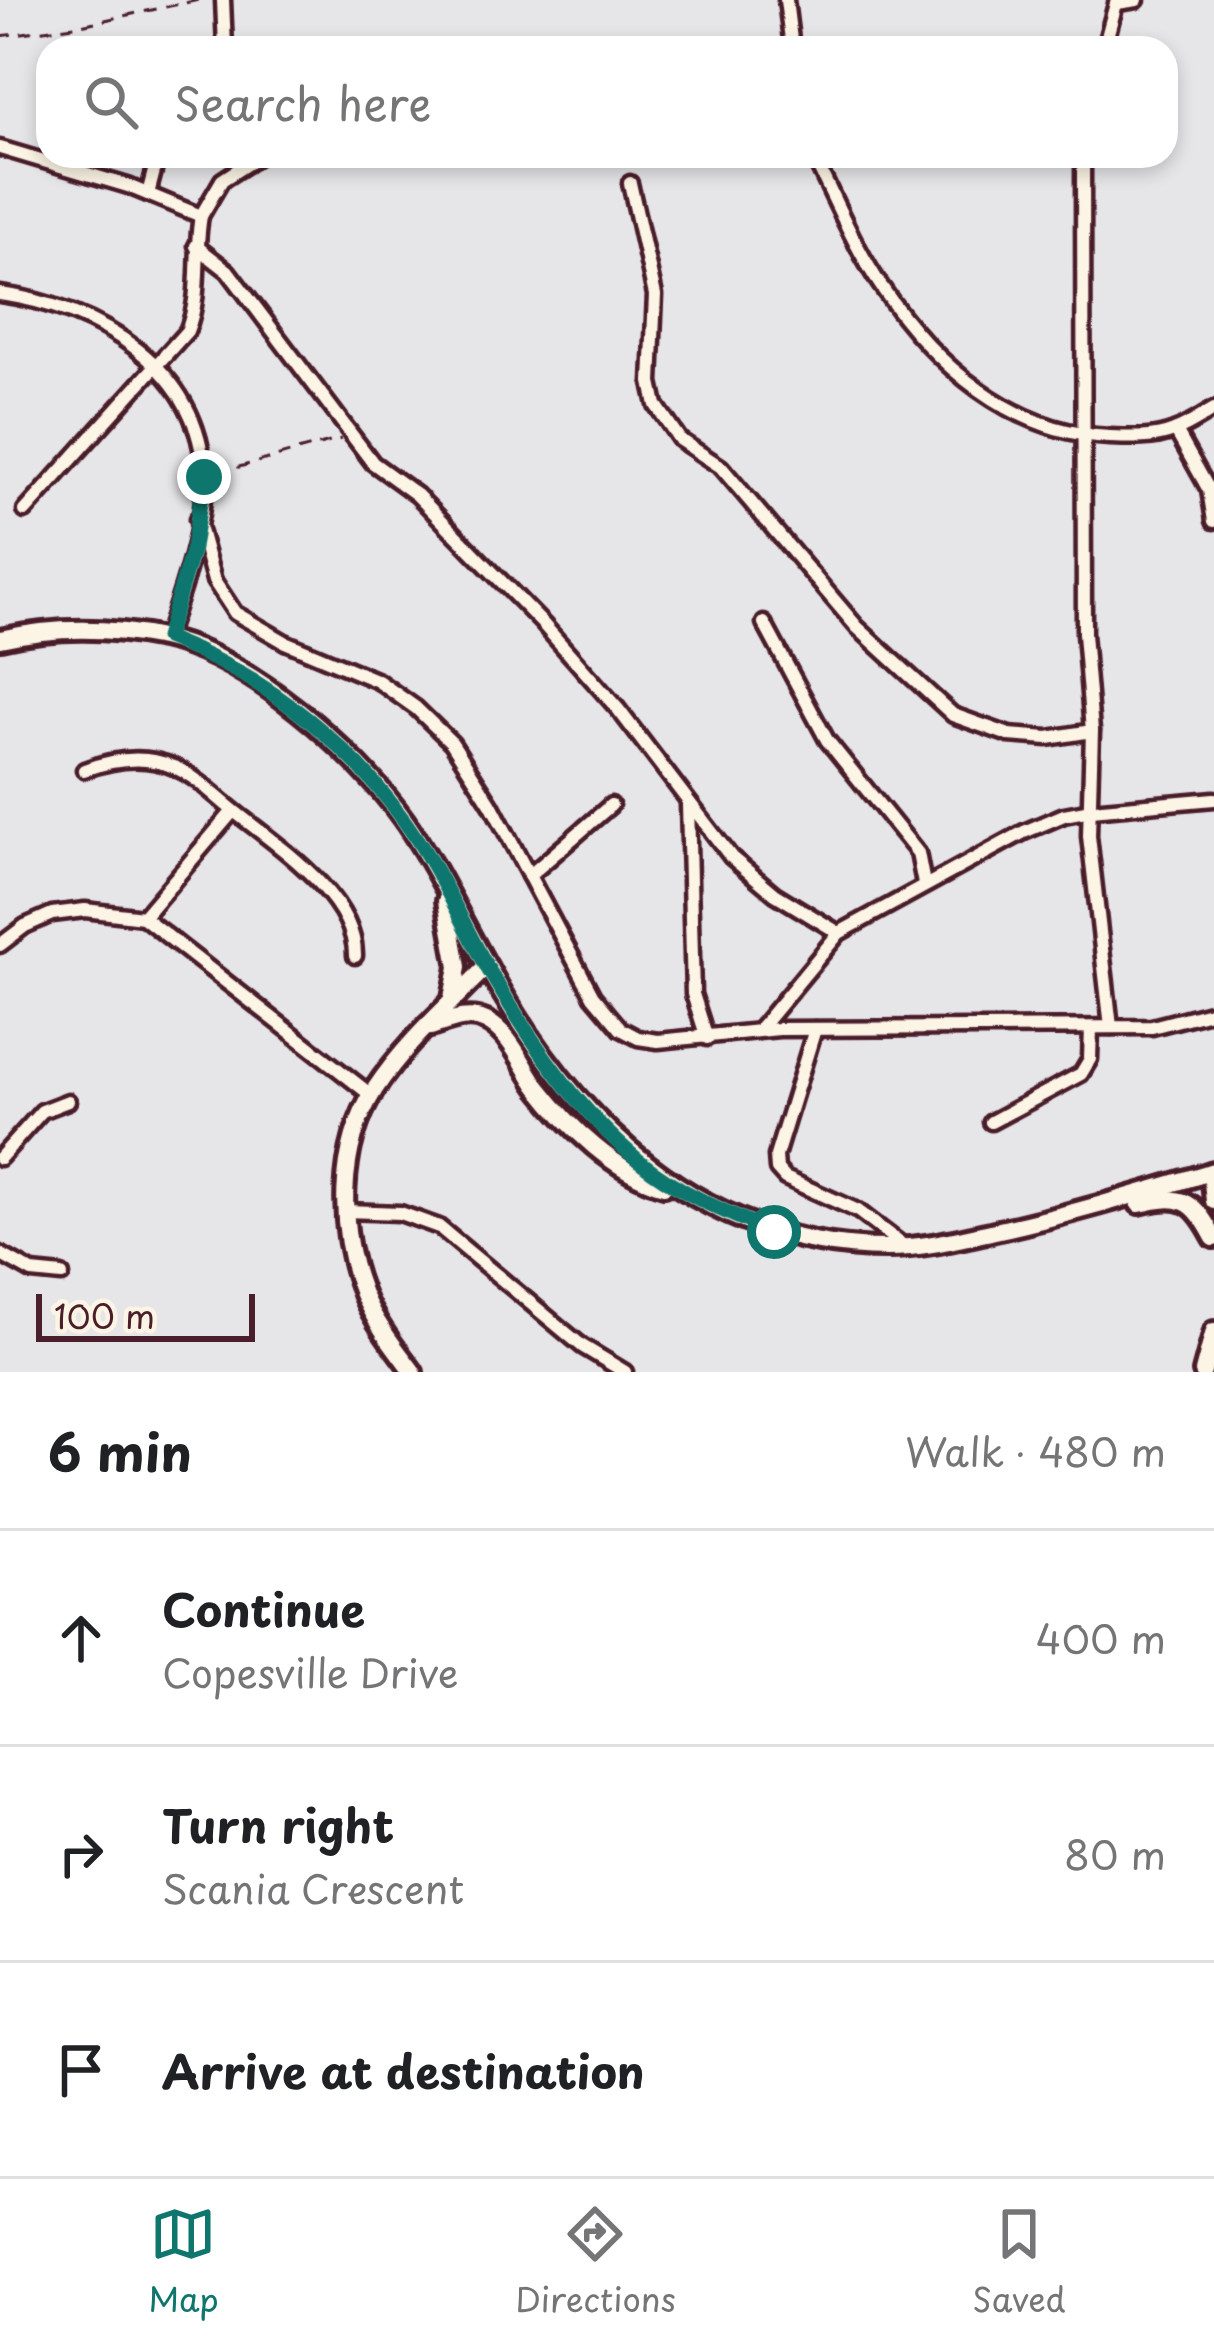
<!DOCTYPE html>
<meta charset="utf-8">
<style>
:root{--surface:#fff;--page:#f6f6f6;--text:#202124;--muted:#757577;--line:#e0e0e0;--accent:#0f766e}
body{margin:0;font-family:"Playpen Sans",sans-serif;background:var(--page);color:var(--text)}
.scale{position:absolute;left:36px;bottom:30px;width:219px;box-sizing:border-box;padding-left:12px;border:6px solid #4a1f2b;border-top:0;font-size:33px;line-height:42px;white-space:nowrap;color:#4a1f2b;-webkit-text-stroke:9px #fcf5e5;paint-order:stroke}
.stop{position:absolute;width:36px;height:36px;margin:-27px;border:9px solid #0f766e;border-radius:50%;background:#fff}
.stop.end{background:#0f766e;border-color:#fff;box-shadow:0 3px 12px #0008}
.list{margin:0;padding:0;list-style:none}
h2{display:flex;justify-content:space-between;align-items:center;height:156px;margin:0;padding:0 48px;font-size:51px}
h2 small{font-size:39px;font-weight:400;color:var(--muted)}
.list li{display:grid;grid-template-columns:78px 1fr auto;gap:36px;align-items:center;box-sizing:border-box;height:216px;padding:0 48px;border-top:3px solid var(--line)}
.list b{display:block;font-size:45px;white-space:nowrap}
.list p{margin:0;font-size:39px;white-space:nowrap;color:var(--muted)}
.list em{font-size:39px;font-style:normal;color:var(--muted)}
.icon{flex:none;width:66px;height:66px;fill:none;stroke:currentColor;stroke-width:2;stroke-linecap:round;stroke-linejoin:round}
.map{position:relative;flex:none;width:1214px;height:1372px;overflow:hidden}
.search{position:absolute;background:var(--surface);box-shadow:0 6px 18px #0003;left:36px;right:36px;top:36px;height:132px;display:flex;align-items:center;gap:30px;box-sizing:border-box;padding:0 42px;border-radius:36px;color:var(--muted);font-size:45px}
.sheet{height:804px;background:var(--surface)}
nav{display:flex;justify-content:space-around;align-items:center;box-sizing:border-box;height:168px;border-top:3px solid var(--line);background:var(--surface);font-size:33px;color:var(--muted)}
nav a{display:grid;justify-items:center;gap:6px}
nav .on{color:var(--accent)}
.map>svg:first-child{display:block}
</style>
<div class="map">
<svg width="1214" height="1372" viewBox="0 0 1214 1372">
<rect width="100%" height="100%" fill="#e6e6e9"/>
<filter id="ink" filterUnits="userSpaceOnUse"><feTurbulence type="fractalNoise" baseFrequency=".00833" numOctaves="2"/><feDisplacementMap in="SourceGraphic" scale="24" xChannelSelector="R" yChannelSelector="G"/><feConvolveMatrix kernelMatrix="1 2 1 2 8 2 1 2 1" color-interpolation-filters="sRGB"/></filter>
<g filter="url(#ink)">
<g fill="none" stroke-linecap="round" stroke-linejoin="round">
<!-- street casing -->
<g stroke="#4a1f2b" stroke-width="21">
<g id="street">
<path d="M223,0L225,48"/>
<path d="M786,0L792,48"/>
<path d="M1117,3L1137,0"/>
<path d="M1104,48L1117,0"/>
<path d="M0,148L128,186L201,216C194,254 202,295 187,331L25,511"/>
<path d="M813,156C835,199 854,246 881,286C934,365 1012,433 1110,437C1132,438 1154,439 1174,431C1188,426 1201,417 1214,409"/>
<path d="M1083,156L1084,634L1092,731L1089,836L1111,1027"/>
<path d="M630,183L655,295L651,382L656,405L680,440L721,467L857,627L953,715L1009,735L1048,738L1092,731"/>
<path d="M148,194L158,156"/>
<path d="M201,216L222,180L259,156"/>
<path d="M196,246L228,271L373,463L417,495L543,624L618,709L731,857L775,894L839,933"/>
<path d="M0,294C97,307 201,368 204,476C206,522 181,594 166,638"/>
<path d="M1176,431L1209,490L1214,521"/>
<path d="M197,519L214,581L235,613L285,642L378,681L416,708L452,743L491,804L593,996L621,1029L638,1038L658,1041L779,1029L1152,1027L1214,1011"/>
<path d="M764,623L827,740L918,853L924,884"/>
<path d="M84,770C113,759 144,754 174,767C197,777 215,796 234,811C276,845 356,896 355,956"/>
<path d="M688,804L693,994L707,1038"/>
<path d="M529,876L611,805"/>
<path d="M143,917L233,811"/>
<path d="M0,945L25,926L52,914L85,910L143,917L371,1095"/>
<path d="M815,1029L776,1156L777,1169L785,1178L858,1211L905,1247"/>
<path d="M758,1031L839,933L1024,832L1064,815L1091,810L1214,799"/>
<path d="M991,1122L1081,1074L1090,1059L1091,1028"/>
<path d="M0,1158L42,1111L68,1101"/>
<path d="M346,1211L400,1213L439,1227L582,1346L625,1372"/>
<path d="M0,1254L32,1272L62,1275"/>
</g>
</g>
<!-- secondary casing -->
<g stroke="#4a1f2b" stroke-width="26">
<g id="secondary">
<path d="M0,639C53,627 109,627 162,638C248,656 356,751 405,821C436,866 459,916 486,964C571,1121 698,1247 887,1248C924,1248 959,1239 995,1231C1069,1215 1141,1193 1214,1171"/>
<path d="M446,901L458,967L452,999"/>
<path d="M431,1027C449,1021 468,1012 486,1021C511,1033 523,1067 538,1087C569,1127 615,1172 664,1186"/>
<path d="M1211,1172L1214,1201"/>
<path d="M1139,1204C1182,1194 1193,1198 1214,1238"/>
<path d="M413,1372C395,1348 375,1323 363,1294C338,1230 337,1149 375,1089C405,1043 449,1005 487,966"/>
<path d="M1203,1372L1214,1331"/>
</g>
</g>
<!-- path -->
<g stroke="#4a1f2b" stroke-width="3" stroke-dasharray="12 9" stroke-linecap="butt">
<path d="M0,36L81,25L199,0"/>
<path d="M217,473L341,439"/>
</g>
<!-- street -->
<use href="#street" stroke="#fcf5e5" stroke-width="12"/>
<!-- secondary -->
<use href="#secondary" stroke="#fcf5e5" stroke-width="16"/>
</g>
</g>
<g fill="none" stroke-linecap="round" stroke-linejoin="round" filter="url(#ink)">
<!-- route -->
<path stroke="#0f766e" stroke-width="15" d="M204,477L193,548L166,638C272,679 361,751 422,847C447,886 465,928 487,967C528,1037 575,1108 638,1160C679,1193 726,1213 774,1232"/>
</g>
</svg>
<div class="scale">100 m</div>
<div class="stop" style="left:774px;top:1232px"></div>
<div class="stop end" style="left:204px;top:477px"></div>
<div class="search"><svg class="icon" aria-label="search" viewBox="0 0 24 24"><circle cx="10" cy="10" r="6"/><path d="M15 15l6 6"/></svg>Search here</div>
</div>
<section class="sheet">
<h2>6 min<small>Walk · 480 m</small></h2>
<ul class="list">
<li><svg class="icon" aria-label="ahead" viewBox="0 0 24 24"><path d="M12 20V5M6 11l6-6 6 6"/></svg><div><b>Continue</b><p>Copesville Drive</p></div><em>400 m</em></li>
<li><svg class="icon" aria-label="right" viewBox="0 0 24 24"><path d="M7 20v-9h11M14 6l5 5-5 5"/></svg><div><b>Turn right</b><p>Scania Crescent</p></div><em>80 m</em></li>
<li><svg class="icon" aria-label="arrive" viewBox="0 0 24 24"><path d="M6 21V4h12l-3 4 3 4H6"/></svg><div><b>Arrive at destination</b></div></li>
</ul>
</section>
<nav>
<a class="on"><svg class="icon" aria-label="map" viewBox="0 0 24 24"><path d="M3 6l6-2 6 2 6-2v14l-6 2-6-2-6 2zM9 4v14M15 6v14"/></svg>Map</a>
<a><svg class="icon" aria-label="directions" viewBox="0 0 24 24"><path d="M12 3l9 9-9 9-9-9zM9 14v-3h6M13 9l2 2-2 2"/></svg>Directions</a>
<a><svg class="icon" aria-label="saved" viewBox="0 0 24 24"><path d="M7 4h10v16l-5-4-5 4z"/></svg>Saved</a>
</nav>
